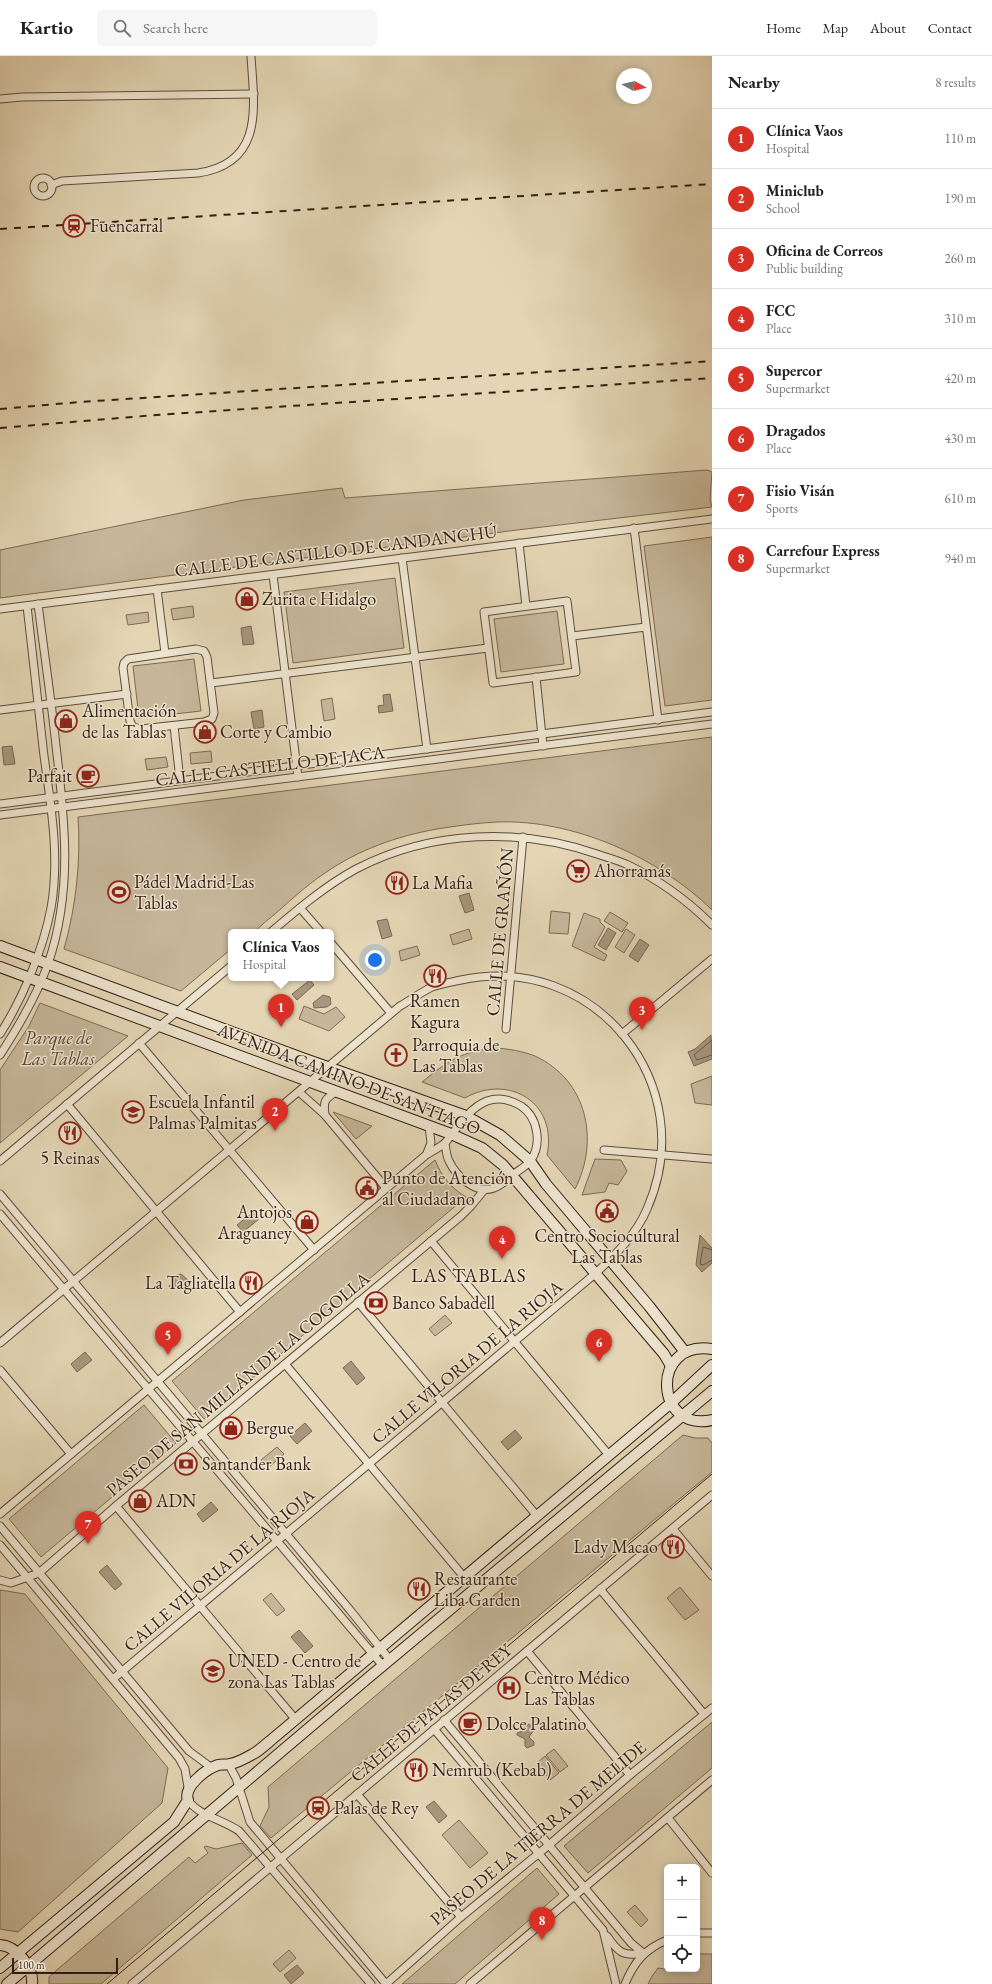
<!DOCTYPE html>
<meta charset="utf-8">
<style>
:root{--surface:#fff;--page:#f6f6f6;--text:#202124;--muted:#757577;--line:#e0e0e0;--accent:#d93025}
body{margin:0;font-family:"EB Garamond",serif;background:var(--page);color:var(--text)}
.controls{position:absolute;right:12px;bottom:12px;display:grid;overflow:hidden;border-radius:6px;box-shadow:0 2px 10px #0003}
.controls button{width:36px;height:36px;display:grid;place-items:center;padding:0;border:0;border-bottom:1px solid var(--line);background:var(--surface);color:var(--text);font:20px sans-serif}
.compass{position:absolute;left:616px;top:12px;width:36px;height:36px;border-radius:50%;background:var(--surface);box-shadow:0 2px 10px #0003;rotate:98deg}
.scale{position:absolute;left:12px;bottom:10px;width:106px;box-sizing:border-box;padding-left:4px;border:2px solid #331e14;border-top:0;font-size:11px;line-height:14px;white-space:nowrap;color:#331e14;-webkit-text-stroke:3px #ede4cf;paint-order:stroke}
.you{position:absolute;left:375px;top:904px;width:14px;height:14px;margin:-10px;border:3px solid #fff;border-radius:50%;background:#1a73e8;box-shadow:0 0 0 6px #1a73e833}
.badge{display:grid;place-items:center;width:26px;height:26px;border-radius:50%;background:var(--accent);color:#fff;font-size:13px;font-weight:700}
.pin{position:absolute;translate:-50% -33px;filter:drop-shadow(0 1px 2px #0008)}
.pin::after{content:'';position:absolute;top:21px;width:14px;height:12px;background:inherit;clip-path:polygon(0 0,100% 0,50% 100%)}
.popup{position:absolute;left:228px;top:873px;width:106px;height:52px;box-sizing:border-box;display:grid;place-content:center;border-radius:6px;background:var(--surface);filter:drop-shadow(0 1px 3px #0005);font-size:13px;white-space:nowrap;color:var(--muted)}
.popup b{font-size:15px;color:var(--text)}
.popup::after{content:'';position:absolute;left:50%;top:100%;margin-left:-8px;border:8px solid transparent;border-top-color:var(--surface)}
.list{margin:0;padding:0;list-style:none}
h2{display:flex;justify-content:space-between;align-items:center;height:52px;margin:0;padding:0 16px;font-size:17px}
h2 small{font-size:13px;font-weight:400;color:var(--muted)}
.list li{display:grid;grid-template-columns:26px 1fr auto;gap:12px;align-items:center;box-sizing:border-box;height:60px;padding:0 16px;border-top:1px solid var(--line)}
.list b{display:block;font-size:15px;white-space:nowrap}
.list p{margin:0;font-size:13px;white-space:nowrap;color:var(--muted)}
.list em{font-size:13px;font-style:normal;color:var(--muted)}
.icon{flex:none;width:22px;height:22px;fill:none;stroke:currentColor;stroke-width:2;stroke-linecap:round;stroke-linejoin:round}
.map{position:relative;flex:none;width:712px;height:1928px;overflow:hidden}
header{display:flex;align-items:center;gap:24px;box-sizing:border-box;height:56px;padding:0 20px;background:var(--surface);border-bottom:1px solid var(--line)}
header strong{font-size:19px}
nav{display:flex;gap:22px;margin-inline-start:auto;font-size:14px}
.search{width:280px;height:36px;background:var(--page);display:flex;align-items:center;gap:10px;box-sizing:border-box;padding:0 14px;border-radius:6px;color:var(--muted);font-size:15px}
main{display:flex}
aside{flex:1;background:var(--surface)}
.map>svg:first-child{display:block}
</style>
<header>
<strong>Kartio</strong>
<div class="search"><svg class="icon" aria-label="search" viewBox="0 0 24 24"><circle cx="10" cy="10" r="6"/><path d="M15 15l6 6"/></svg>Search here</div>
<nav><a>Home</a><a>Map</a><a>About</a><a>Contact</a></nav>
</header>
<main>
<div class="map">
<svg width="712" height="1928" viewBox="0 0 712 1928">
<rect width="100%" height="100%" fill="#e4d6b5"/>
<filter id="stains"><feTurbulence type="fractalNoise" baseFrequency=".005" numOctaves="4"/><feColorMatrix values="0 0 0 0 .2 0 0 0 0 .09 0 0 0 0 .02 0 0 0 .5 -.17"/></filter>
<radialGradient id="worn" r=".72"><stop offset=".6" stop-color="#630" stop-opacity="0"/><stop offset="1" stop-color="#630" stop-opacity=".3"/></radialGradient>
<!-- green -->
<g fill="#c6b79a" stroke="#7c6a57">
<path d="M707,414L712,416L710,443L712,451L517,474L0,542V494L244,444L342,432L345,442Z"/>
<path d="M712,481V644L665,650L644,490Z"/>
<path d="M395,522L404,592L293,607L284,536Z"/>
<path d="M193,550L194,561L173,564L171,553Z"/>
<path d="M557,555L564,608L501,616L494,563Z"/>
<path d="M148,556L149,566L128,569L126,559Z"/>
<path d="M194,603L201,655L139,662L133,610Z"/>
<path d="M332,642L335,663L324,665L321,644Z"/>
<path d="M712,681V854C658,801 573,763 497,766C476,767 456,770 437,773C397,780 358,794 325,817C305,830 287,848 269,863C264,866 258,874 252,876C247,878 237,876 231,876V893L181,935L64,893C76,850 81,806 78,761Z"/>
<path d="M211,695L212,706L191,708L190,697Z"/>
<path d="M166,701L168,711L147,714L145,703Z"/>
<path d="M551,855L570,857L568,878L549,877Z"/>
<path d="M610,856L628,867L622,876L604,865Z"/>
<path d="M584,857L600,863V866L605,871L594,891L607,899L604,905L572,890Z"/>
<path d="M469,873L472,883L453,889L450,879Z"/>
<path d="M626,873L635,879L624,897L615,891Z"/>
<path d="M417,890L420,899L401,905L399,895Z"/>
<path d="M40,947L128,980L0,1087V1014L29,970Z"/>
<path d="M304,950L324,958L336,951L345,961L329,975L299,963Z"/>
<path d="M496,992C509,993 522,995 535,1000C587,1024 600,1084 575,1133L547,1099C558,1047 509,1017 465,1042L422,1026C448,1005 462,995 496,992Z"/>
<path d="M712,1020V1049L695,1047L691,1028Z"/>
<path d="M333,1056L372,1070L356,1083Z"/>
<path d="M595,1103L621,1104L627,1115L618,1129L609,1127L605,1136L582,1139Z"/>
<path d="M435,1104C442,1121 450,1131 466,1141L204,1363L172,1325Z"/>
<path d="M445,1259L452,1267L435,1280L429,1273Z"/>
<path d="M144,1349L176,1387L41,1501L9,1463Z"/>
<path d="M683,1379L695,1382H708L712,1387V1416L271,1782L260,1770L269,1751L268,1731Z"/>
<path d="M277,1391L284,1398L268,1412L261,1404Z"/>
<path d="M680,1531L699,1554L685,1564L667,1542Z"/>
<path d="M0,1534L25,1538L168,1712L162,1747L18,1876L0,1873Z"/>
<path d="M271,1537L285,1554L277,1560L263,1544Z"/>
<path d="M712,1666V1712L588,1817L564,1790Z"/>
<path d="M554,1693L568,1710L560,1716L546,1699Z"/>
<path d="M545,1700L559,1717L550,1724L537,1707Z"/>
<path d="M459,1764L488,1797L470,1812L442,1779Z"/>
<path d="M242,1787L252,1799L101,1928H49V1921L58,1913L189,1801L195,1807L208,1797L204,1791L206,1790L216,1793Z"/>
<path d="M537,1812L559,1838L455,1928H402Z"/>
<path d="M635,1849L648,1864L641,1871L627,1856Z"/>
<path d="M289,1894L296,1902L280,1916L273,1908Z"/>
<path d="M697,1898H712V1928H648L652,1920L658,1912L671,1914L697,1913Z"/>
</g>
<!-- water -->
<g fill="#a8977e" stroke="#796754">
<path d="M251,570L254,588L243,589L241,572Z"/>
<path d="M390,638L393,655L379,657L378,650L384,649L383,639Z"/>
<path d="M262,654L264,671L254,673L251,656Z"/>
<path d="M12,690L15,708L4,709L2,691Z"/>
<path d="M469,837L474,854L465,857L459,840Z"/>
<path d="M387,863L392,880L382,883L377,865Z"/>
<path d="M608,872L616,877L606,894L598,889Z"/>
<path d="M640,883L649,889L638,906L629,900Z"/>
<path d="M310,924L314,929L297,944L292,938Z"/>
<path d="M323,939L330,941L331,948L327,951L314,952L313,947Z"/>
<path d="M711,979L712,1003L694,1010L688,996L695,993Z"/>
<path d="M253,1156L259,1163L243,1176L237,1169Z"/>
<path d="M700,1179L712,1192V1207L702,1216L696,1209Z"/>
<path d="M177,1219L181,1218L188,1224V1229L183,1228L175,1230L172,1234L169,1230L174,1228V1222Z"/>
<path d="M85,1296L92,1304L77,1316L71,1308Z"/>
<path d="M351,1305L365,1322L357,1329L343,1312Z"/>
<path d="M305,1367L312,1375L297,1388L290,1380Z"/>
<path d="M515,1374L522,1382L508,1394L501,1386Z"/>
<path d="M211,1446L218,1454L203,1466L197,1458Z"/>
<path d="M107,1509L122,1528L115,1534L99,1516Z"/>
<path d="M299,1574L313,1590L305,1597L291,1581Z"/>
<path d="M529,1668L534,1674L529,1681L534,1686V1689L527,1692L525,1690V1683L517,1679V1677L523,1675L524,1671Z"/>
<path d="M434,1745L447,1760L439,1767L426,1751Z"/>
<path d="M297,1909L304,1917L291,1928L284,1919Z"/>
</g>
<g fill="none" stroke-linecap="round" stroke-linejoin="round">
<!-- shore -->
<g stroke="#6e5a49" stroke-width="1">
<path d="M712,984L694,999L697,1004L712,999"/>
<path d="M712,1194L703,1191L700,1208L703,1209L712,1204"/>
</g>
<!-- street casing -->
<g stroke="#5f4c3c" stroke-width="9">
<g id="street">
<path d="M0,43L22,41L254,38"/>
<circle cx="43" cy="131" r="9"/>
<path d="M51,129L62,125L198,117C265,107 254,50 251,0"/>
<path d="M634,472L658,664"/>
<path d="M519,487L526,550"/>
<path d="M402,502L427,693"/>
<path d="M273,519L298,721"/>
<path d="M157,533L165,597"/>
<path d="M567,545L576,616L493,627L484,556Z"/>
<path d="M0,553L712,463"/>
<path d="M572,580L646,571"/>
<path d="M196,593L204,595L207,601L214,657L212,663L204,666L141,673L133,671L130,665L123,612L124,607L128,603Z"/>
<path d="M536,621L543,690"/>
<path d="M211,627L488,592"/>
<path d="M0,654L127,638"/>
<path d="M174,670L180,724"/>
<path d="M0,748L712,656"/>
<path d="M0,759L712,668"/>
<path d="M300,852L321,876"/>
<path d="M271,876C298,853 325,830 356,813C431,774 521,771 600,799C609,802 620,805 628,809C659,824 688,845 712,869"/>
<path d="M331,887L391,957"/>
<path d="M506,973L523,781"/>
<path d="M0,978C23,942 43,894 51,852C60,802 51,750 44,700C38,650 33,600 27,550"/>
<path d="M622,978L712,903"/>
<path d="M139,987L314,1194"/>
<path d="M0,999C19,970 36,941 48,908C73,835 65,765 56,690C51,642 44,595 38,548"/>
<path d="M299,1036L325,1059L386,1132"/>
<path d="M67,1048L240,1256"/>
<path d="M325,1059C323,1044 325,1043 337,1035"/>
<path d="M604,1094L712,1103"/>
<path d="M427,1097L431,1087L429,1070"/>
<path d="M0,1105L231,910"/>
<path d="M0,1138L350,1554L390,1604"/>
<path d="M0,1158L383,1610"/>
<path d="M431,1185L608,1398"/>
<path d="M358,1246L537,1460"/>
<path d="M0,1287L400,950C411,944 421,936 432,931C441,928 452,926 461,924C595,895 702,1029 647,1153C636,1179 616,1198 596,1217L113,1623"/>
<path d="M285,1308L464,1521"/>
<path d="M0,1314L71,1398"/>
<path d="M116,1450L296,1664"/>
<path d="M0,1458L426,1099C432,1095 441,1091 446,1086C457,1072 469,1052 487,1045C499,1041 511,1044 521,1050C538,1061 542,1088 531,1104C527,1110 519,1114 514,1118C508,1123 502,1129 494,1132C476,1139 456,1120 449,1105C446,1099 446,1092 445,1087"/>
<path d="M0,1470L189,1695L212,1712"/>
<path d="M673,1473L712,1520"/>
<path d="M0,1489L179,1702L185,1713L188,1731"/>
<path d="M0,1524L11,1527L39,1517L116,1450L461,1160L471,1150L485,1133"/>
<path d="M600,1533L704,1658"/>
<path d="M527,1595L630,1719"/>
<path d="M444,1664L631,1887L643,1897"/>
<path d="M434,1673L603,1874L616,1928"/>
<path d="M229,1709L236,1722L250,1766L386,1928"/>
<path d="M357,1738L461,1861"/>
<path d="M188,1744C199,1760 222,1763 239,1775L371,1928"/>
<path d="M668,1762L712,1817"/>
<path d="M697,1877H712"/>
<path d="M607,1880C618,1896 623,1901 643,1897"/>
<path d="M132,1928L712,1439"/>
<path d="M386,1928L461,1861L549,1789L630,1719L712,1652"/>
<path d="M470,1928L712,1724"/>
<path d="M625,1928C634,1906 645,1893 667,1884"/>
</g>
</g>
<!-- secondary casing -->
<g stroke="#331e14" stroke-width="12">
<g id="secondary">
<path d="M0,890L302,1002L466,1060L500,1079L530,1105L546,1128L649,1250L685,1296"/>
<path d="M0,911L451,1078L482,1092L503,1109L664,1298L671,1310"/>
<path d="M712,1293C649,1284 655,1377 712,1364"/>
<path d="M0,1889C17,1890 34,1912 32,1928"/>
<path d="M0,1912L174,1766L188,1744C183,1731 206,1713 218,1709C222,1708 226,1709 230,1708C237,1707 246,1702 253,1698C259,1695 265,1689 270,1685L671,1347L712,1309"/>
<path d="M7,1928L368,1622L712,1335"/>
</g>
</g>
<!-- street -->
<use href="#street" stroke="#ede4cf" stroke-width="7"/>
<!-- secondary -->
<use href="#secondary" stroke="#ede4cf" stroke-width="10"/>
<!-- tram -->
<path stroke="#331e14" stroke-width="1" d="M107,1928L712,1418"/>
<!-- rail -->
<g stroke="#331e14" stroke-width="2" stroke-dasharray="7 7" stroke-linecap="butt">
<path d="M0,173L712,128"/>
<path d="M0,353L80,346L712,305"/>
<path d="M0,372L156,359L712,322"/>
</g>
</g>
<!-- icons -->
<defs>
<g id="station-ring" transform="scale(1.15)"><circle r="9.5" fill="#ede4cf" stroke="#8f2418" stroke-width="1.5"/><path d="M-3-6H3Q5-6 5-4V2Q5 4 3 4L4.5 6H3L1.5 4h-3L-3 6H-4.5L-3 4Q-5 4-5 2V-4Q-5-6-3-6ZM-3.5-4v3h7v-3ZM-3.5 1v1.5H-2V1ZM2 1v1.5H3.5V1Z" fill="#8f2418"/></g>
<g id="shop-ring" transform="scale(1.15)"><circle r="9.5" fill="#ede4cf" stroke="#8f2418" stroke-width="1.5"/><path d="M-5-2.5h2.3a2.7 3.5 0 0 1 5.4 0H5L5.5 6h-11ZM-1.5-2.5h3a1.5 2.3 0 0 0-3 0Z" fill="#8f2418"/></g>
<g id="cafe-ring" transform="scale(1.15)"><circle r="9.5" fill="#ede4cf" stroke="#8f2418" stroke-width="1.5"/><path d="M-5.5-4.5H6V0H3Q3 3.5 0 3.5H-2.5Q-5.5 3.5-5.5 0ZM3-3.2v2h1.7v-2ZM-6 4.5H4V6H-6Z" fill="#8f2418"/></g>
<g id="supermarket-ring" transform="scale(1.15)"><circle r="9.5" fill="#ede4cf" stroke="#8f2418" stroke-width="1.5"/><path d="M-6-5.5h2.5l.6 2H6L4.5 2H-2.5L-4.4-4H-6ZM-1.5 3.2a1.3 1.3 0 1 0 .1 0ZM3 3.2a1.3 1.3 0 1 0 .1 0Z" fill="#8f2418"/></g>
<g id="restaurant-ring" transform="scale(1.15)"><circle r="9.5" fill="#ede4cf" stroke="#8f2418" stroke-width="1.5"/><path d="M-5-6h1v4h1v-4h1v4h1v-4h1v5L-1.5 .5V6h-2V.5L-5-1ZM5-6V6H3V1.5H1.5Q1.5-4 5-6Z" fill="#8f2418"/></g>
<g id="stadium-ring" transform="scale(1.15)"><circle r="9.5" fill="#ede4cf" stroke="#8f2418" stroke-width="1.5"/><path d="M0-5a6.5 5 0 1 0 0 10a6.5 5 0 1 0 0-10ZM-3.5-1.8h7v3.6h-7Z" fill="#8f2418"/></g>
<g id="church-ring" transform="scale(1.15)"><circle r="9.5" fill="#ede4cf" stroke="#8f2418" stroke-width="1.5"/><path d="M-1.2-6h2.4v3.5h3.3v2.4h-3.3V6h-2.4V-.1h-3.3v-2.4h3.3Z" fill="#8f2418"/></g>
<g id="school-ring" transform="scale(1.15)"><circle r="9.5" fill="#ede4cf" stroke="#8f2418" stroke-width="1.5"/><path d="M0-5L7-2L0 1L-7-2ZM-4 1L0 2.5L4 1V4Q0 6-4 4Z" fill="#8f2418"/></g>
<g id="civic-ring" transform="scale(1.15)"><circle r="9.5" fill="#ede4cf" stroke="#8f2418" stroke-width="1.5"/><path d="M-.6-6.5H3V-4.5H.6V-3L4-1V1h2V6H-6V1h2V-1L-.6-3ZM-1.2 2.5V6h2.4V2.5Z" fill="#8f2418"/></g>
<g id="bank-ring" transform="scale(1.15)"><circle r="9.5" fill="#ede4cf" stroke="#8f2418" stroke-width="1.5"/><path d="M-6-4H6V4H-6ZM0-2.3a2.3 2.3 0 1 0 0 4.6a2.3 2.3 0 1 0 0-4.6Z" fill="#8f2418"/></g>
<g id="university-ring" transform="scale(1.15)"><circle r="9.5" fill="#ede4cf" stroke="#8f2418" stroke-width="1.5"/><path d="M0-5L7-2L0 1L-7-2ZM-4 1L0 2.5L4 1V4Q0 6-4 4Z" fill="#8f2418"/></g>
<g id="hospital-ring" transform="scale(1.15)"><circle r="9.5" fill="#ede4cf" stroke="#8f2418" stroke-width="1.5"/><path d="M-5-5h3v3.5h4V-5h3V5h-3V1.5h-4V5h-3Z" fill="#8f2418"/></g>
</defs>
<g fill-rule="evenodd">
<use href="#station-ring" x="74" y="170"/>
<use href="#shop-ring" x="247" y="543"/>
<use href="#shop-ring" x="66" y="665"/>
<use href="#shop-ring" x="205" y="676"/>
<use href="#cafe-ring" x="88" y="720"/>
<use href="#supermarket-ring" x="578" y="815"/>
<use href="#restaurant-ring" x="397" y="827"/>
<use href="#stadium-ring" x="119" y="836"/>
<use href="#restaurant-ring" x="435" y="920"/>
<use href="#church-ring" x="396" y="999"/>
<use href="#school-ring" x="133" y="1056"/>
<use href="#restaurant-ring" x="70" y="1077"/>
<use href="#civic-ring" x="367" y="1132"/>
<use href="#civic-ring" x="607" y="1155"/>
<use href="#shop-ring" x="307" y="1166"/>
<use href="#restaurant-ring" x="251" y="1227"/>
<use href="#bank-ring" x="376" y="1247"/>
<use href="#shop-ring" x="231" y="1372"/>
<use href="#bank-ring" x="186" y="1408"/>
<use href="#shop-ring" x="140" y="1445"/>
<use href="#restaurant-ring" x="673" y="1491"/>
<use href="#restaurant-ring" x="419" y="1533"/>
<use href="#university-ring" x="213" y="1615"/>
<use href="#hospital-ring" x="509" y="1632"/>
<use href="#cafe-ring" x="470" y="1668"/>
<use href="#restaurant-ring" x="416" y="1714"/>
<use href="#station-ring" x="318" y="1752"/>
</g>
<g text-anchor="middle" stroke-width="3" stroke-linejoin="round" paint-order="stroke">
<!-- poi labels -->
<g font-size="18" fill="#331e14" stroke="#ede4cf" text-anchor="start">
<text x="90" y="176">Fuencarral</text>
<text x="262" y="549">Zurita e Hidalgo</text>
<text x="82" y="661">Alimentación<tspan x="82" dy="21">de las Tablas</tspan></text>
<text x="220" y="682">Corte y Cambio</text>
<text x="72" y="726" text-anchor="end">Parfait</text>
<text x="594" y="821">Ahorramás</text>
<text x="134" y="832">Pádel Madrid-Las<tspan x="134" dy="21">Tablas</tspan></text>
<text x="412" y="833">La Mafia</text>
<text x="435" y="951" text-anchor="middle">Ramen<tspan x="435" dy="21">Kagura</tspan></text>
<text x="412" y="995">Parroquia de<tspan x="412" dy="21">Las Tablas</tspan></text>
<text x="148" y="1052">Escuela Infantil<tspan x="148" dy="21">Palmas Palmitas</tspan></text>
<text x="70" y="1108" text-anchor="middle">5 Reinas</text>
<text x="382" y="1128">Punto de Atención<tspan x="382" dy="21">al Ciudadano</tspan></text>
<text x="292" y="1162" text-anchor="end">Antojos<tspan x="292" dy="21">Araguaney</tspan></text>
<text x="607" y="1186" text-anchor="middle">Centro Sociocultural<tspan x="607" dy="21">Las Tablas</tspan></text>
<text x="236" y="1233" text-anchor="end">La Tagliatella</text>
<text x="392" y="1253">Banco Sabadell</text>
<text x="246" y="1378">Bergue</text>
<text x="202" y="1414">Santander Bank</text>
<text x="156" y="1451">ADN</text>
<text x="658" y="1497" text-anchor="end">Lady Macao</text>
<text x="434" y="1529">Restaurante<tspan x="434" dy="21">Liba Garden</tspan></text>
<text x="228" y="1611">UNED - Centro de<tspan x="228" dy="21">zona Las Tablas</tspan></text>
<text x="524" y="1628">Centro Médico<tspan x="524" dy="21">Las Tablas</tspan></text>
<text x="486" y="1674">Dolce Palatino</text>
<text x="432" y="1720">Nemrub (Kebab)</text>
<text x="334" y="1758">Palas de Rey</text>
</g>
<!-- street labels -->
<g font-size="18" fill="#331e14" stroke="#ede4cf">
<text transform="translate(336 495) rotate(-7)" y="6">CALLE DE CASTILLO DE CANDANCHÚ</text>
<text transform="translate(270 710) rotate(-7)" y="6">CALLE CASTIELLO DE JACA</text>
<text transform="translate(500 876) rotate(-85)" y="6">CALLE DE GRAÑÓN</text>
<text transform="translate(349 1023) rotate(21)" y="6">AVENIDA CAMINO DE SANTIAGO</text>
<text transform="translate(467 1306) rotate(-40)" y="6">CALLE VILORIA DE LA RIOJA</text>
<text transform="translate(238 1328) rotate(-40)" y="6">PASEO DE SAN MILLÁN DE LA COGOLLA</text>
<text transform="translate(219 1514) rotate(-40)" y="6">CALLE VILORIA DE LA RIOJA</text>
<text transform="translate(431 1657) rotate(-40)" y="6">CALLE DE PALAS DE REY</text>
<text transform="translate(538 1777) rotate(-40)" y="6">PASEO DE LA TIERRA DE MELIDE</text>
</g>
<!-- park labels -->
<g font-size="18" font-style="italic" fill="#584436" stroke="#ede4cf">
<text x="58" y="988">Parque de<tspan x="58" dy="21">Las Tablas</tspan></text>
</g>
<!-- neighbourhood labels -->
<g font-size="19" letter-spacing="1" fill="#331e14" stroke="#ede4cf">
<text x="469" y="1226">LAS TABLAS</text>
</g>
</g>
<rect width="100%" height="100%" filter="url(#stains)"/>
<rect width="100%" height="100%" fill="url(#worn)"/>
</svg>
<div class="controls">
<button>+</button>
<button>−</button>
<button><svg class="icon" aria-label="locate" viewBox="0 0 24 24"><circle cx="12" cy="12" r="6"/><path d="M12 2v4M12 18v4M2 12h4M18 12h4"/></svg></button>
</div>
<svg class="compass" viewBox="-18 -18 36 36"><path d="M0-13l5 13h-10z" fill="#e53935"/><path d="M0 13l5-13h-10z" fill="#757577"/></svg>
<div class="scale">100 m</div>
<div class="you"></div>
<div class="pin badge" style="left:281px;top:971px">1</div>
<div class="popup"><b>Clínica Vaos</b>Hospital</div>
<div class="pin badge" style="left:275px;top:1075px">2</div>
<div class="pin badge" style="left:642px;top:974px">3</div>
<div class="pin badge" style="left:502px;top:1203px">4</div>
<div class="pin badge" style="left:168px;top:1299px">5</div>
<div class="pin badge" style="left:599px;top:1306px">6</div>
<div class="pin badge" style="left:88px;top:1488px">7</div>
<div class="pin badge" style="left:542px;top:1884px">8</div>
</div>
<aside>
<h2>Nearby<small>8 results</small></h2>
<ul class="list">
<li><span class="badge">1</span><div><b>Clínica Vaos</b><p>Hospital</p></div><em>110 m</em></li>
<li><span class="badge">2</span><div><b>Miniclub</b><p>School</p></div><em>190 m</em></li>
<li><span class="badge">3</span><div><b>Oficina de Correos</b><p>Public building</p></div><em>260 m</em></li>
<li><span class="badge">4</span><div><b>FCC</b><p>Place</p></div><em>310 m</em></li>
<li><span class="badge">5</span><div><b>Supercor</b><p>Supermarket</p></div><em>420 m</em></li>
<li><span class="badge">6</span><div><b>Dragados</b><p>Place</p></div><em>430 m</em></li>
<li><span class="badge">7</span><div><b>Fisio Visán</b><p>Sports</p></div><em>610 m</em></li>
<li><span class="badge">8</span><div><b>Carrefour Express</b><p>Supermarket</p></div><em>940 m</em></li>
</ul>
</aside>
</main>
